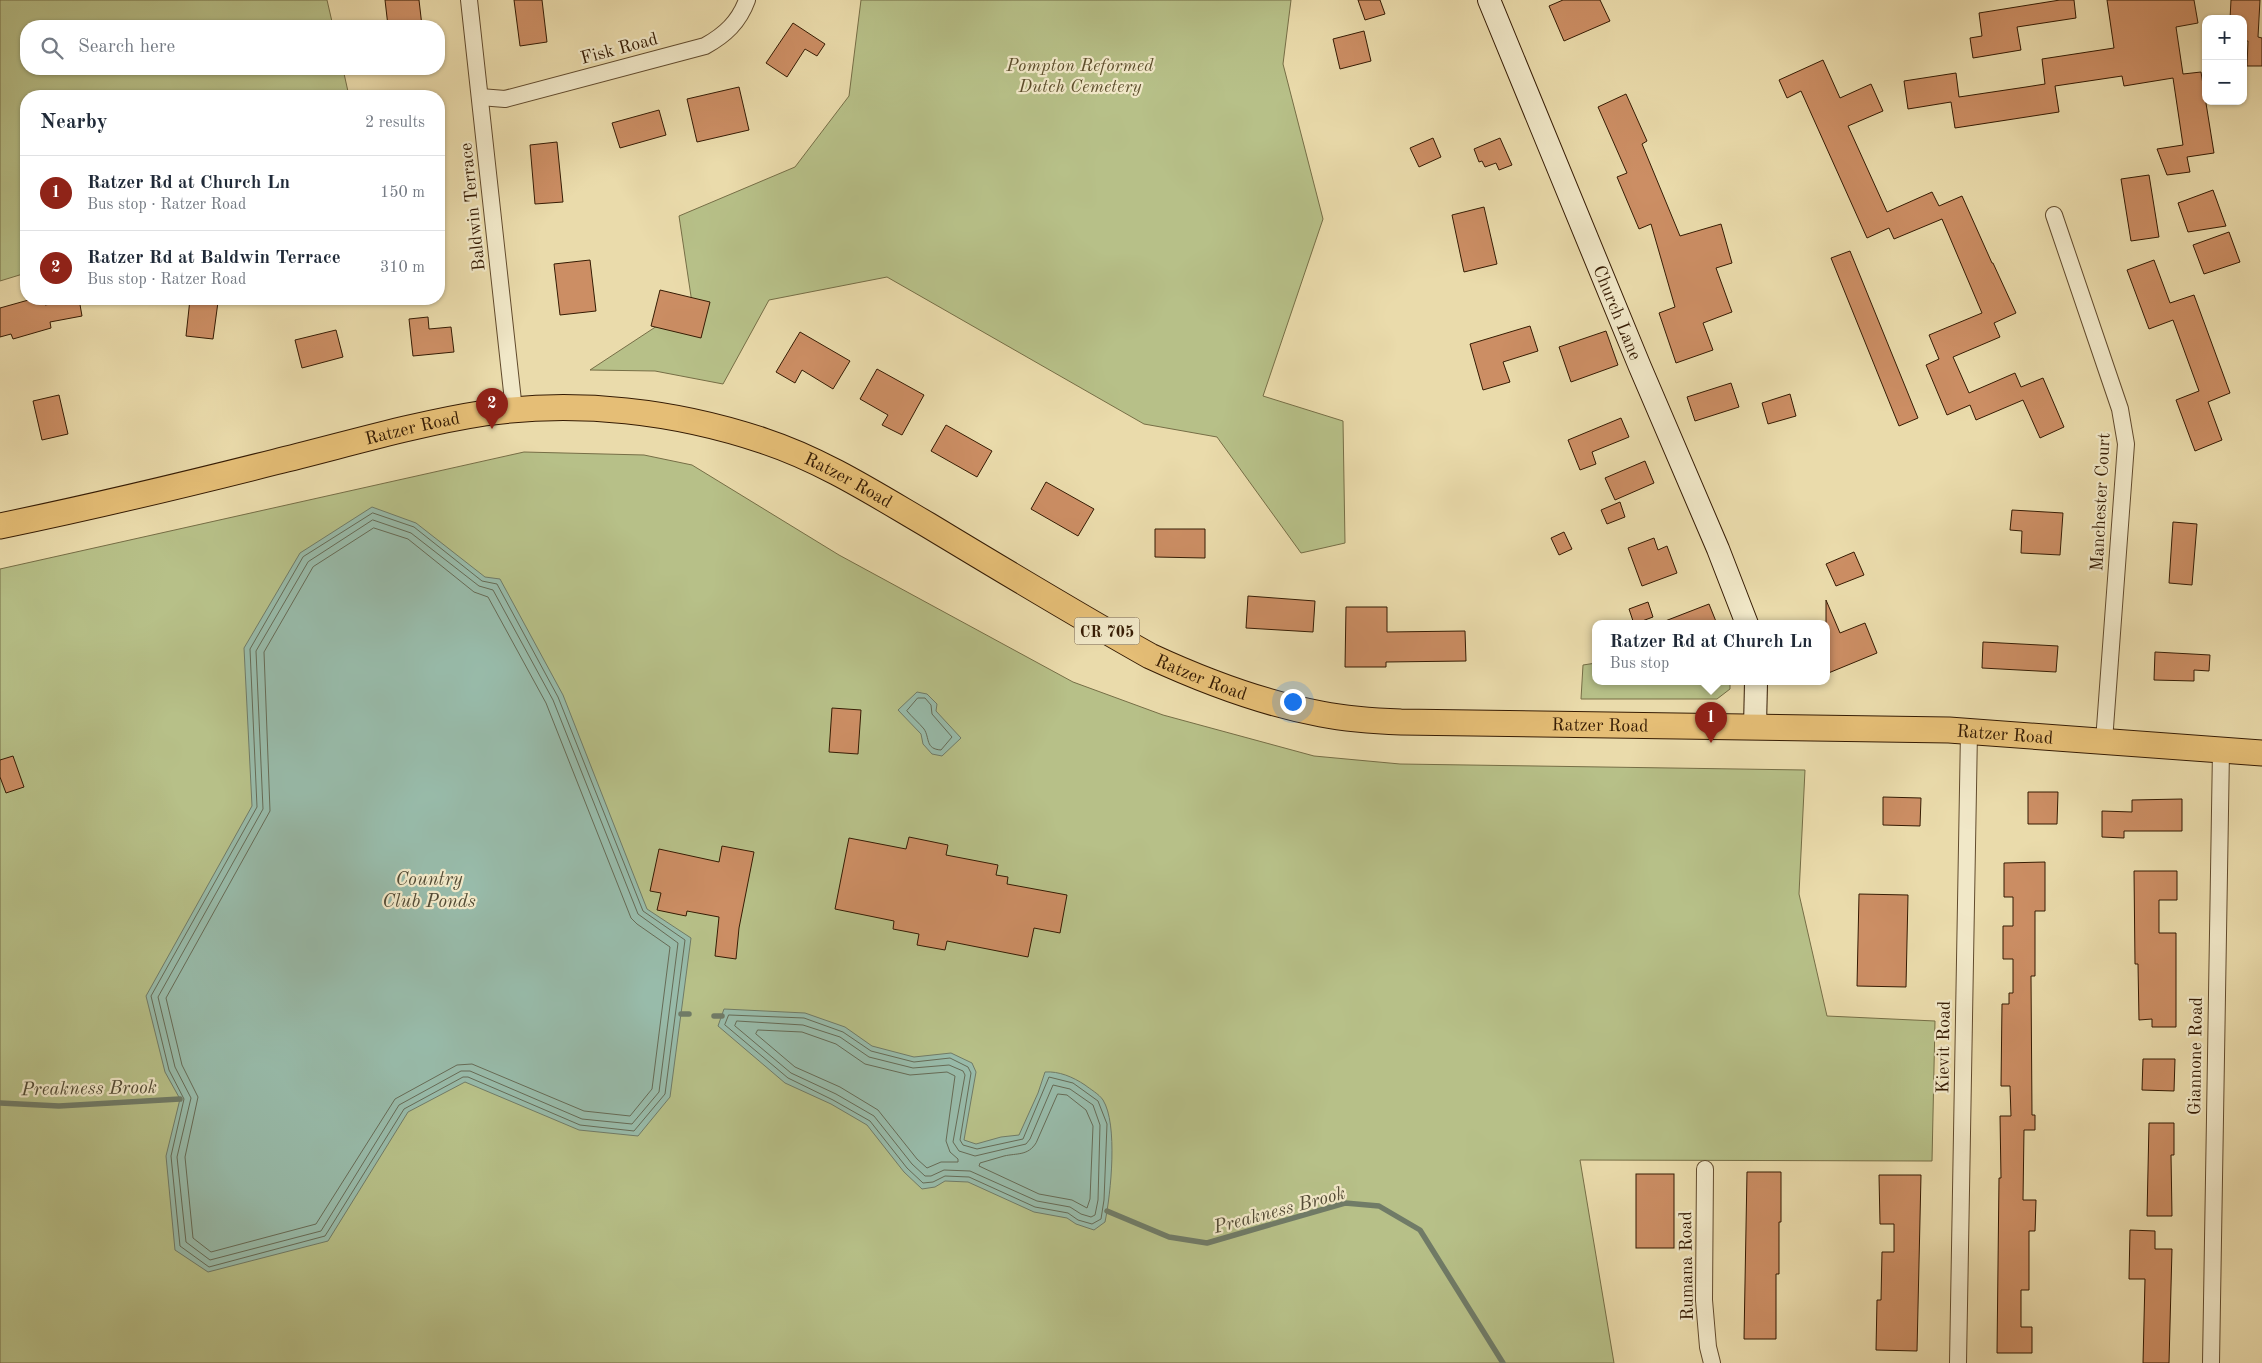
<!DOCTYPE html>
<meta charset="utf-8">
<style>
:root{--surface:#fff;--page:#f2f2f3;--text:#1f2937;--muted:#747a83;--line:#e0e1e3;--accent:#8f2418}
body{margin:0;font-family:"Old Standard TT",serif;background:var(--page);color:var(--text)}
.controls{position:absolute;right:15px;top:15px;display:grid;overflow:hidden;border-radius:10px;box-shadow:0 1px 4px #0004}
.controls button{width:45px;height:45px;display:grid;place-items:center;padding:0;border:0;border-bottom:1px solid var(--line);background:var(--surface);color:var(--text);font:25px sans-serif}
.you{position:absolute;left:1292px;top:701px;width:18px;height:18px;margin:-12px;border:4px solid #fff;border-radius:50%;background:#1a73e8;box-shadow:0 0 0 8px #1a73e833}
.badge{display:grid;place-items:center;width:32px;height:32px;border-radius:50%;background:var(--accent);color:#fff;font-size:16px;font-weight:700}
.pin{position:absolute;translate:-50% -41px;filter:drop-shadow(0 1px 2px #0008)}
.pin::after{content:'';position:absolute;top:26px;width:18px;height:15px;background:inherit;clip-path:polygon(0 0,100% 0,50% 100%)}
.popup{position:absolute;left:1592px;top:620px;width:238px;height:65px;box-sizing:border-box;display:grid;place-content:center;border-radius:10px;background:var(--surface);filter:drop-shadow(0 1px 4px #0005);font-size:16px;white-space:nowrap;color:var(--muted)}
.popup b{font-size:19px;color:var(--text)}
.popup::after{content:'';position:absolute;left:50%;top:100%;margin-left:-10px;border:10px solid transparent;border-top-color:var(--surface)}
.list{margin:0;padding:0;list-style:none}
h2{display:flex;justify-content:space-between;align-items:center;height:65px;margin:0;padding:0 20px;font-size:21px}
h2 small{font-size:16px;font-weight:400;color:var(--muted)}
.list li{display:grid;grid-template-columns:32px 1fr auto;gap:15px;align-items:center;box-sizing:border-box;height:75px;padding:0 20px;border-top:1px solid var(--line)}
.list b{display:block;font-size:19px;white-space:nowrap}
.list p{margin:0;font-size:16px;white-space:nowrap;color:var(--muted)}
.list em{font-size:16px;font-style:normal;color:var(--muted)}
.icon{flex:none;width:28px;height:28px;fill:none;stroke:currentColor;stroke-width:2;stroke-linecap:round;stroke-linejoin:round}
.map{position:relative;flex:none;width:2262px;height:1363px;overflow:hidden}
.search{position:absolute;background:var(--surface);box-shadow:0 1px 4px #0004;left:20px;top:20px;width:425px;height:55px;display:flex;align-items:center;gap:12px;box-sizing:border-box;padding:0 18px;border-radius:20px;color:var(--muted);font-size:19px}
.panel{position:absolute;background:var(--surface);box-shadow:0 1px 4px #0004;left:20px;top:90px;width:425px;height:215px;border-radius:20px}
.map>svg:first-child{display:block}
</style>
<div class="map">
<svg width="2262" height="1363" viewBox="0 0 2262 1363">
<rect width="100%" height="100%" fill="#eadbab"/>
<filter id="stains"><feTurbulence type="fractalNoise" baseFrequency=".004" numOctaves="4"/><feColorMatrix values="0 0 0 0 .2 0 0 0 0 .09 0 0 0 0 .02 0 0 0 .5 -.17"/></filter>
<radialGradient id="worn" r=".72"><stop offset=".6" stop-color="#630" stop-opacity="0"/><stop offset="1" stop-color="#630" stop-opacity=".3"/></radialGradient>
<!-- green -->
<g fill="#b7c088" stroke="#766e46">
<path d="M0,0H327L333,26H26V69H343L349,96H230L225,91L210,96H26V273L0,281Z"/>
<path d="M861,0H1291L1283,64L1323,219L1263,396L1343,421L1345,543L1301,553L1217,437L1144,424L887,277L769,300L723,384L655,371L590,370L692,303L679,216L795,167L849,96Z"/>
<path d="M524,452L644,455L692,465L839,555L1073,682L1163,715L1314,756L1400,764L1805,770L1799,894L1827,1016L1935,1021L1932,1161L1580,1160L1614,1363H0V569Z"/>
<path d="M1596,663V682H1730V689L1717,699H1581L1583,665Z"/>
</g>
<!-- water -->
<g fill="#98bbaa" stroke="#707b67">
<path d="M372,507L416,523L485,577L500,579L563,695L647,909L691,938L670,1097L638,1136L579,1130L465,1082L408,1112L328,1241L208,1272L175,1250L166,1156L180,1099L165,1072L146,996L252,806L244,648L300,553Z"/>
<path d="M917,692L927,694L937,704L936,711L961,738L942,756L932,754L923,744L921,734L898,710Z"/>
<path d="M724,1009L805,1013L845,1027L872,1046L914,1057L951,1053L972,1063L976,1072L964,1140L976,1144L1001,1137L1019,1135L1038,1093L1045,1072C1059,1071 1073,1077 1085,1085C1090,1089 1099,1094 1103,1100C1118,1124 1111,1193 1105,1222L1094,1230L1076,1224L1067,1218L1034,1212L968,1182L945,1181L935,1187L922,1189L904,1172L867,1125L831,1104L785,1083L718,1026Z"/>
</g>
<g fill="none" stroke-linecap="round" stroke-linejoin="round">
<!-- shore -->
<g stroke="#666b56" stroke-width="1">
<path d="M373,513L414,527L482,581L497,584L558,697L643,911L685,940L665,1094L634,1131L580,1125L468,1077H463L404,1109L325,1236L209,1267L180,1246L171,1156L184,1099L169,1070L151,996L257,807L250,649L303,557Z"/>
<path d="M373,520L411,533L479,586L493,590L553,700L638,914L678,943L659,1092L632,1124L582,1119L470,1071H461L399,1105L321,1231L210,1260L186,1242L177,1157L191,1098L175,1067L158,997L263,809L256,651L308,562Z"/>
<path d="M374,528L408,539L474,592L488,597L546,703L631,918L637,924L670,947L652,1089L630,1116L584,1111L472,1064L457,1065L395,1099L316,1224L211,1252L193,1238L185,1157L198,1097L182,1065L166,998L270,811L264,652L313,567Z"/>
<path d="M918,698H925L931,705L932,714L952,737L941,750C925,749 930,738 924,729C919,723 912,717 907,711Z"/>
<path d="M729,1015L804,1018L843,1032L871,1051L914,1062L950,1058L968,1067L971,1073L960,1140L963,1145L977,1149L1023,1139L1049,1077L1073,1083L1098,1101L1107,1124L1104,1200L1101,1219L1092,1224L1078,1220L1068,1213L1035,1207L969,1177L945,1176L933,1182L923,1183L907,1168L870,1121L833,1100L788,1078L725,1025Z"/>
<path d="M737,1021L803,1025L840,1037L869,1057L913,1068L949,1065L963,1071L965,1075L953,1142L959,1151L975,1156L1026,1144L1030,1139L1053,1085L1070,1089L1093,1105L1100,1125L1098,1200L1095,1215L1091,1217L1081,1214L1070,1207L1037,1201L970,1171L944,1170L931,1176H925L912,1164L874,1116L836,1094L791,1073L735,1026Z"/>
<path d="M758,1030L802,1032L836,1044L865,1064L910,1075L947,1072L955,1076L946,1141L950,1152L958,1159V1162H941L927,1168L917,1159L878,1110L840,1087L795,1067L756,1034Z"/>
<path d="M1058,1094L1067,1095L1086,1110L1093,1126L1090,1199L1087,1208L1072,1200L1039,1194L979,1166L980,1163C988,1161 996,1158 1004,1156C1017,1153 1028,1156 1036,1143Z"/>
</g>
<!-- stream -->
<g stroke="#707b67" stroke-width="5.5">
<path d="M681,1014H689"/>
<path d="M714,1016H722"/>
<path d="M0,1103L59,1106L180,1099"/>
<path d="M1107,1211L1169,1237L1207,1243L1345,1203L1379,1206L1420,1230L1503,1363"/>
</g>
</g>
<!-- building -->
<g fill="#cc8e64" stroke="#351b03">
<path d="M385,0H419L422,26H388Z"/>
<path d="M514,0H542L547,42L520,46Z"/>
<path d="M1358,0H1380L1385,14L1365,20Z"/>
<path d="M1563,0H1600L1610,21L1564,41L1549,6Z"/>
<path d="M2060,0H2074L2076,18L2017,27L2021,50L1973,58L1970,38L1982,36L1979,13Z"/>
<path d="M2107,0H2194L2198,23L2176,27L2183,74L2201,72L2214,153L2187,157L2190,172L2167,175L2157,149L2183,145L2173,78L2124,86L2122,76L2055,86L2059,112L1955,128L1951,102L1908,109L1904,81L1956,73L1959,97L2026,87L2045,84L2042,59L2114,48Z"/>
<path d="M2231,0H2260L2258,37L2262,38V66H2247L2248,41H2243V19H2230Z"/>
<path d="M793,23L825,44L817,56L805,49L787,77L766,63Z"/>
<path d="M1364,31L1371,61L1340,69L1333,39Z"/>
<path d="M1823,60L1840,98L1871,84L1883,111L1848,126L1887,212L1932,192L1939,206L1962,196L1992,263H1993L2016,313L1994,323L2000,337L1953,357L1969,393L2015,373L2021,387L2043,378L2064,427L2040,438L2023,400L1976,420L1970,405L1947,415L1926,365L1939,359L1929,335L1982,313L1942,219L1894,239L1889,228L1867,238L1801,91L1787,98L1779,80Z"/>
<path d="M739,87L749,130L697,142L687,99Z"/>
<path d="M1626,94L1647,141L1642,144L1680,236L1721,224L1732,263L1716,268L1732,312L1703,323L1713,350L1676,363L1659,313L1675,307L1651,224L1639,229L1617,177L1627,173L1598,107Z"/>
<path d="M659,110L666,135L620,148L612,123Z"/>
<path d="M1433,138L1441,157L1419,167L1410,148Z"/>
<path d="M1500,138L1512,165L1499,170L1496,163L1485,167L1482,161L1479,162L1474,149Z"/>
<path d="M557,142L563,202L535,204L530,145Z"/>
<path d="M2149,175L2159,237L2131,241L2121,179Z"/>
<path d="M2213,190L2226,226L2188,232L2178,203Z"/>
<path d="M1484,207L1497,264L1464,272L1452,215Z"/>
<path d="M2229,232L2240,262L2204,274L2193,245Z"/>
<path d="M1850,251L1918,418L1899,426L1831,258Z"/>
<path d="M590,260L596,311L560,315L554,264Z"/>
<path d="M2154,260L2170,303L2194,295L2230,393L2208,402L2222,440L2195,451L2176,400L2199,391L2173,320L2149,329L2127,270Z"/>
<path d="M660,290L710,302L701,338L651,326Z"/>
<path d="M32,299H43L45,305L79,299L82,316L50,322L51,328L13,339L11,334L0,337V308Z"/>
<path d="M190,299H208L218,302L213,339L186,336Z"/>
<path d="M428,317L429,329L451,327L454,352L413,356L409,319Z"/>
<path d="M1530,326L1538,351L1503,362L1510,382L1483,390L1470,344Z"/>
<path d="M336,330L343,357L302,368L295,340Z"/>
<path d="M1606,331L1618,365L1571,382L1559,347Z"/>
<path d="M800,332L850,361L833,389L802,370L795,383L776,372Z"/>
<path d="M877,369L924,395L902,435L882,425L888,415L860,399Z"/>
<path d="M1731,383L1739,407L1695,421L1687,397Z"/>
<path d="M1790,394L1796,416L1768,424L1762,403Z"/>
<path d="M59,395L68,434L42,440L33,401Z"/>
<path d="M1621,418L1629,437L1592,452L1596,464L1580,470L1568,440Z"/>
<path d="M946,425L992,451L977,477L931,451Z"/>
<path d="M1645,461L1654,483L1615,500L1605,478Z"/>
<path d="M1046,482L1094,509L1078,536L1031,509Z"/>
<path d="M1620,502L1625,517L1607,524L1601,510Z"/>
<path d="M2012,510L2063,513L2060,555L2021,553L2022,531L2010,530Z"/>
<path d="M2173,522L2197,524L2192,585L2169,583Z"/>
<path d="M1155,529H1205V558L1155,557Z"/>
<path d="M1564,532L1572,549L1559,555L1551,538Z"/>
<path d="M1654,538L1658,550L1667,546L1677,573L1642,586L1628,548Z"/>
<path d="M1854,552L1864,575L1836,586L1826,564Z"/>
<path d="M1248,596L1315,601L1313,632L1246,628Z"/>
<path d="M1826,600L1840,633L1865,623L1877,653L1826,674Z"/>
<path d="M1648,602L1653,617L1634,624L1629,609Z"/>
<path d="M1709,604L1717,624H1660V623Z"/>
<path d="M1346,607H1387V632L1465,631L1466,661L1386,662V667H1345Z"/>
<path d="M1983,642L2058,646L2056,672L1982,668Z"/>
<path d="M2155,652L2210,655L2209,671L2194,670V681L2154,680Z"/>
<path d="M832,708L861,710L858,754L829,752Z"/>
<path d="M13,756L24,787L6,793L0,777V760Z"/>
<path d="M2028,792H2058L2057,824H2028Z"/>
<path d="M1883,797L1921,798L1920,826L1883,825Z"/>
<path d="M2182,799V831H2124V838L2102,837V811L2132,812V800Z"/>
<path d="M909,837L948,845L946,855L998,865L996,875L1008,877L1007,884L1067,895L1060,933L1034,928L1028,957L947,941L945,950L917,945L919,934L893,929L894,921L835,909L849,838L906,849Z"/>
<path d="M722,846L754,852L739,928L736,959L715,956L719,917L687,911L686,916L657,910L661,893L650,891L659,849L719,862Z"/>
<path d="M2045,862V911H2035V976H2031L2032,1115H2035V1130H2024L2023,1200H2036L2035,1231H2029V1290H2021V1327H2032V1353H1997L1999,1178H2001L2000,1116H2011L2010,1086H2001L2002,1004H2009V993H2013V959H2003V926H2013V897H2004V863Z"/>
<path d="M2134,871H2177V900H2159V933H2176V1027H2152V1019L2139,1020L2138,964H2135Z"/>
<path d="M1859,894L1908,895L1906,987L1857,986Z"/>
<path d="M2143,1059H2175L2174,1091L2142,1090Z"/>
<path d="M2149,1123H2174V1155H2171L2172,1216H2147Z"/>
<path d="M1747,1172H1781V1222H1779V1274H1776V1339H1744Z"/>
<rect x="1636" y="1174" width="38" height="74"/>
<path d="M1879,1175H1921L1917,1351L1876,1350L1877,1300H1881L1882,1252H1894V1224H1880Z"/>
<path d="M2130,1230L2155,1231V1249H2172L2169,1363H2143L2145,1279H2129Z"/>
</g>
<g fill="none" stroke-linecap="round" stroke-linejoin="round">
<!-- street casing -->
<g stroke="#624b2d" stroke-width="18">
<g id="street">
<path d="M469,0L514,410"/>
<path d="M480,97L505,99L705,46C725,35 739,22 747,0"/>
<path d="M2054,215L2120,409L2126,444L2104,741"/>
<path d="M1705,1169L1704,1300L1708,1347L1712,1363"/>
<path d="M1958,1363L1969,731"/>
<path d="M2211,1363L2221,750"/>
</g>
</g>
<!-- secondary casing -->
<g stroke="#351b03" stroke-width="24">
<g id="secondary">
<path id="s1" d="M1489,0L1640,367L1718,549L1747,624"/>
<path d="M1755,727L1756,682"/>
</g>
</g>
<!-- primary casing -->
<g stroke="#351b03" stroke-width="27">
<g id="primary">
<path id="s2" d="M0,526C92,507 184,485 275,462C345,445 414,424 485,413C578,400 675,411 764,441C822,460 875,494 928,525C1001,569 1075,614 1150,656C1204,681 1262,703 1321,714C1347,719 1374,721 1401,722L1949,730L2262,753"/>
</g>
</g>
<!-- street -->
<use href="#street" stroke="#f1e8c8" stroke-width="16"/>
<!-- secondary -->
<use href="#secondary" stroke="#f1e8c8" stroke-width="22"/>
<!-- primary -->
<use href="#primary" stroke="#e5be76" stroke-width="25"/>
</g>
<g text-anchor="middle" stroke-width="4.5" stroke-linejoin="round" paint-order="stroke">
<!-- shield labels -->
<rect fill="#f1e8c8" stroke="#6d583e" stroke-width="1" x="1074.5" y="617.5" width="65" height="27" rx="4"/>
<g font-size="16" font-weight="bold" fill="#351b03">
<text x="1107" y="637">CR 705</text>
</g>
<!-- street labels -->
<g font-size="18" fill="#351b03" stroke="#f1e8c8">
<text transform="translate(619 48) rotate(-15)" y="6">Fisk Road</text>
<text transform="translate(472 207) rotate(-96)" y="6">Baldwin Terrace</text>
<text dy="6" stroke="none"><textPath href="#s1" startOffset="338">Church Lane</textPath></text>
<text dy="6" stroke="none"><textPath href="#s2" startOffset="424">Ratzer Road</textPath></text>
<text dy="6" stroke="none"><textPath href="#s2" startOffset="874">Ratzer Road</textPath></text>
<text transform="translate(2100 502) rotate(-87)" y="6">Manchester Court</text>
<text dy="6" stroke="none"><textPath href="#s2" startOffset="1279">Ratzer Road</textPath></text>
<text dy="6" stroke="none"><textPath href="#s2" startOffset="1684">Ratzer Road</textPath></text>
<text dy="6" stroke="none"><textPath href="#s2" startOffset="2089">Ratzer Road</textPath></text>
<text transform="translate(1943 1047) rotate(-89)" y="6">Kievit Road</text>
<text transform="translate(2195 1056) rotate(-89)" y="6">Giannone Road</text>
<text transform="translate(1686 1266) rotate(-91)" y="6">Rumana Road</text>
</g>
<!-- park labels -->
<g font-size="18" font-style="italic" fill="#5c4d2b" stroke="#f1e8c8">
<text x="1080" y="71">Pompton Reformed<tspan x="1080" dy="21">Dutch Cemetery</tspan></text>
</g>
<!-- water labels -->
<g font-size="19" font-style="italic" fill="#534b35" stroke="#f1e8c8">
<text x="429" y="885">Country<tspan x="429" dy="22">Club Ponds</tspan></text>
<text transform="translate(89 1087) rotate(-1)" y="7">Preakness Brook</text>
<text transform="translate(1279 1209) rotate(-15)" y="7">Preakness Brook</text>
</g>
</g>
<rect width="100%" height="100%" filter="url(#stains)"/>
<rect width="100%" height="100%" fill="url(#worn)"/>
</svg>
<div class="controls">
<button>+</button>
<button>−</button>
</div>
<div class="you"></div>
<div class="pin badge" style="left:1711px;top:743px">1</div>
<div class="popup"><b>Ratzer Rd at Church Ln</b>Bus stop</div>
<div class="pin badge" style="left:492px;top:429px">2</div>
<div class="search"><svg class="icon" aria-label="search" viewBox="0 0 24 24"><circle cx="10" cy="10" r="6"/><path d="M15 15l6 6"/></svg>Search here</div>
<section class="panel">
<h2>Nearby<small>2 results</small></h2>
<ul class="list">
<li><span class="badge">1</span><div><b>Ratzer Rd at Church Ln</b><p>Bus stop · Ratzer Road</p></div><em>150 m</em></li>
<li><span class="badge">2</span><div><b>Ratzer Rd at Baldwin Terrace</b><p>Bus stop · Ratzer Road</p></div><em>310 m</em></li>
</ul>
</section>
</div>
